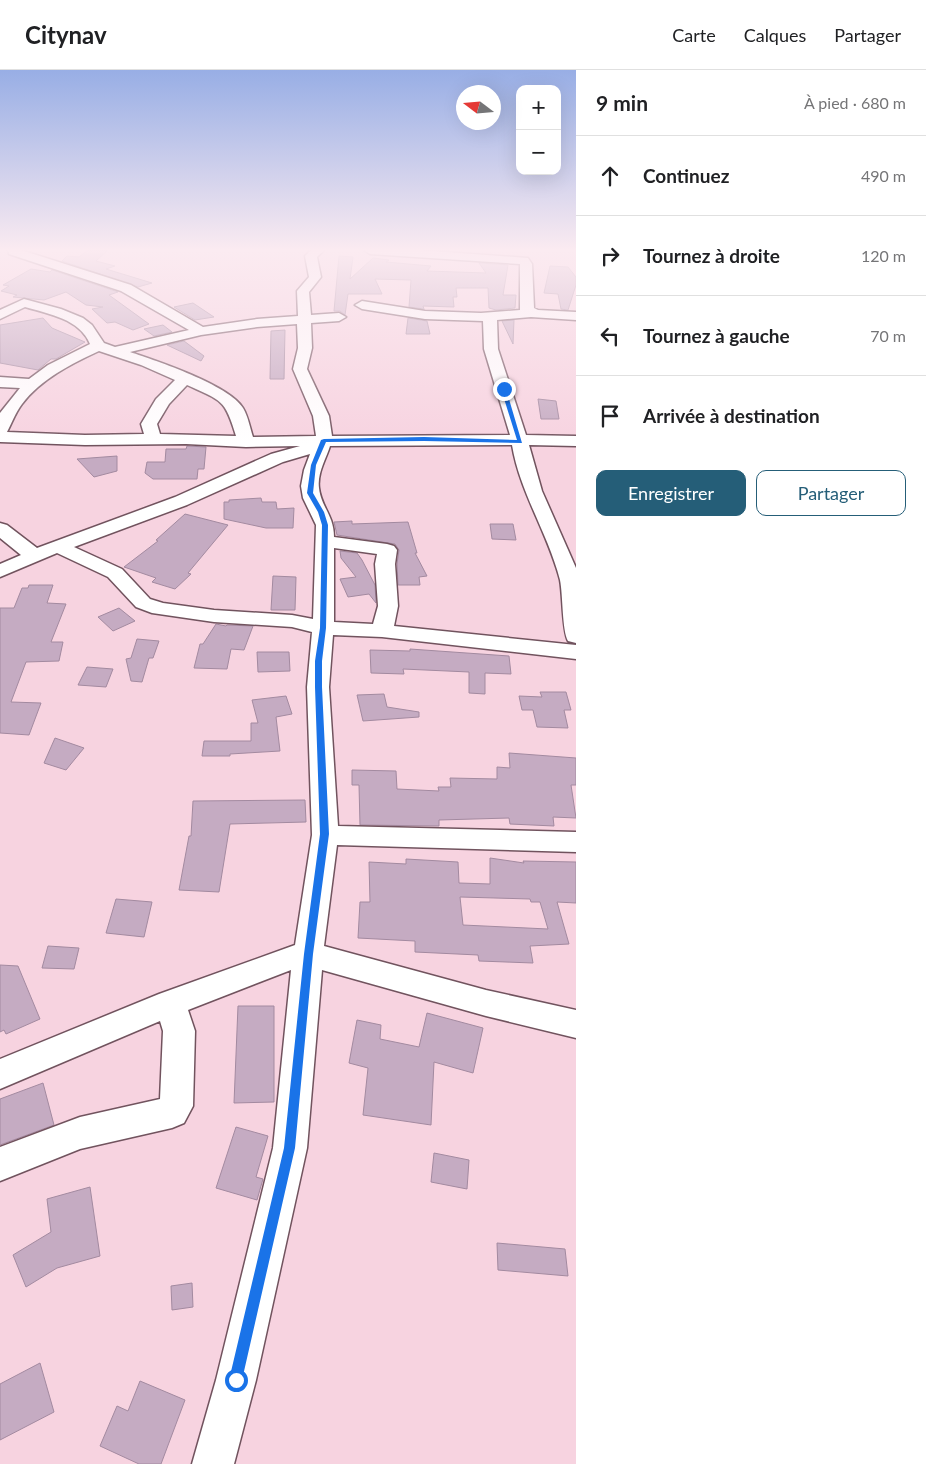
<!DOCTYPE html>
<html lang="fr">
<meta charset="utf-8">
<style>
:root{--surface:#fff;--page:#f6f6f6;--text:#202124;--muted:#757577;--line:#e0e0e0;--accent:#255e78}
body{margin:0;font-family:Lato,sans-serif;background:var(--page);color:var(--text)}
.controls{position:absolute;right:15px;top:15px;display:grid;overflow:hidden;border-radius:10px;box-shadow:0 5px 20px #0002}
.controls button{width:45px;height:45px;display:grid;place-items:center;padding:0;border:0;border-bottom:1px solid var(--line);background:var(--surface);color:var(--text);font:25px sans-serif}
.compass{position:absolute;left:456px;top:15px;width:45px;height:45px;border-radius:50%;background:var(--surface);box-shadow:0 5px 20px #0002;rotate:286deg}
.stop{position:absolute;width:15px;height:15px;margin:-11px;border:4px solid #1a73e8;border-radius:50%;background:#fff}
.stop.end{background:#1a73e8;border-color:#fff;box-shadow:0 1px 5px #0008}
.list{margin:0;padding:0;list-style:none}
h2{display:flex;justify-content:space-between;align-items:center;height:65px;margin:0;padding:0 20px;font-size:21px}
h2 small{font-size:16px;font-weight:400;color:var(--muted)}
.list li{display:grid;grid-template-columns:32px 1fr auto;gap:15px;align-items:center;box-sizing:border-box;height:80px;padding:0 20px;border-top:1px solid var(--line)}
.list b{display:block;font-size:19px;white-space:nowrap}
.list em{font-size:16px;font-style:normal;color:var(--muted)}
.actions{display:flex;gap:10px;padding:15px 20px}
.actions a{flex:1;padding:11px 0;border:1px solid var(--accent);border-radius:10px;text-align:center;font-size:18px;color:var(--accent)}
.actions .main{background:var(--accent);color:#fff}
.icon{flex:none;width:28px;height:28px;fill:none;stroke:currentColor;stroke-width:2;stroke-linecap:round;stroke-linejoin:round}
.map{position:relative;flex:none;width:576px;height:1394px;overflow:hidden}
header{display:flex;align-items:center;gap:30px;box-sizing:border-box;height:70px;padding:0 25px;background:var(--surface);border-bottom:1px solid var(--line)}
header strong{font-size:24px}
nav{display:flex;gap:28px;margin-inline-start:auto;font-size:18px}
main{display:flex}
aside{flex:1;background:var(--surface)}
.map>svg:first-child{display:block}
</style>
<header>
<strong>Citynav</strong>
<nav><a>Carte</a><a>Calques</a><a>Partager</a></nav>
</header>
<main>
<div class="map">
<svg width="576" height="1394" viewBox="0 0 576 1394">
<rect width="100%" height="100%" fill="#f7d3e0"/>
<!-- building -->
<g fill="#c5abc2" stroke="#a38aa0" fill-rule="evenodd">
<path d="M88,180H108L96,191L115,196L106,199L152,213L138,217L62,191L67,186L79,187Z"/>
<path d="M339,186L353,187L350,209L373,188L389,190L386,192L431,196L427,201L486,203L479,193L508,195L503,225H516L515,238L496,240L489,238L488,218H456L457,227H453L454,237L423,236L424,239L409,237L411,210L375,209L382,224H348L345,245L340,241H334Z"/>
<path d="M550,196L568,197L576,207V215L568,240L561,239L558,224L544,223Z"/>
<path d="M31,199L50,202L52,200L118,222L109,225L149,254L133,260L115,252L107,253L92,239L103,237L86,235L66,222L44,230L13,227L17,225L1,221L9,216L3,215Z"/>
<path d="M193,233L214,247L195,250L174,237Z"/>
<path d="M43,248L52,258L85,272L56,289H51L38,300L0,293V255Z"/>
<path d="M408,248L427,251L430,264H406Z"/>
<path d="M514,250L513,274L502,251Z"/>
<path d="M163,255L172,262L154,266L144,259Z"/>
<path d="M285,260L284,309H270L271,261Z"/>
<path d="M184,271L204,286L201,291L167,275Z"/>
<path d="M538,329L556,331L559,349H541Z"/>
<path d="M187,376L206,377L204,399H198L197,409H153L145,403L147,392H165L166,379H186Z"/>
<path d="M117,386V401L94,407L77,389Z"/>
<path d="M261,428L262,432H276L277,439L294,438L293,458H266L224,449V432H229V430Z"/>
<path d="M185,444L228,455L188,503L191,504L175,519L152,512L156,508L124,497L158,471L156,470Z"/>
<path d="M352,451V454L408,452L417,483H415L427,506L419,507L420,515H398L397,494L399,480L395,474L337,465L334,452Z"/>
<path d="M490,454H513L516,470L492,469Z"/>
<path d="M340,481L357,483L362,490L375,515L376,533L369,524L348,527L340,509L356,507L341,488Z"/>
<path d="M273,506L296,507L295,540H271Z"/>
<path d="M29,515H53L47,533L66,534L51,572H63L59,591L26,592L11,632L41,633L29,665L0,663V538H14L22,518H28Z"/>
<path d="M119,538L135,551L113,561L98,547Z"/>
<path d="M216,554L226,556L227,555L253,556L244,580L231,579L227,599L194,598L200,574H203Z"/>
<path d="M137,569L159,571L153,588H149L142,612L131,611L126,589L131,588Z"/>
<path d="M410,579L509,586L511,604L485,603V624L469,623V602L403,599L404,604L371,603L370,580L410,581Z"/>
<path d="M257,582H289L290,601L258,602Z"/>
<path d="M87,597L113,599L106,617L78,615Z"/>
<path d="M540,622H566L571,640H564L568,658L537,657L533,640H522L519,626L542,627Z"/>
<path d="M384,624L387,637L419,642V647L363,651L357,625Z"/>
<path d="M286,626L292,644L276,647L280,681L230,684V686H202L204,671H251V653H258L252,630Z"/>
<path d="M55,668L84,678L66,700L44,693Z"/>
<path d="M509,683L576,688V715H571L576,748L553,747L554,756L510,754L509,748L439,750V756L360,755L359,715H352V700L396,701L397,719L439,721L438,717H451L450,708L497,709V697L510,698Z"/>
<path d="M305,730L306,752L230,754L219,822L179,820L189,766H191L193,731Z"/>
<path d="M490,788L524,793L523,791L576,792V833L557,832L569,874L530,876L533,893L479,891L478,885L415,882V871L358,868L360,832H370L369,792L406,794V789L458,792L459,813L490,814ZM460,827L530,829L531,832H540L548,859L463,855Z"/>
<path d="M116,829L152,832L144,867L106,863Z"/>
<path d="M48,876L79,878L74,899L42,898Z"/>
<path d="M0,895L18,896L40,949L6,964L4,960L0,962Z"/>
<path d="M238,936H274V1032L234,1033Z"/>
<path d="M427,943L483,958L473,1003L434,992L431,1055L363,1045L368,998L349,993L357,950L381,955L380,969L419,977Z"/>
<path d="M43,1013L54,1055L0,1075V1029Z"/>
<path d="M236,1057L268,1066L256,1107L263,1109L257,1130L216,1118Z"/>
<path d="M434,1083L469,1090L467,1119L431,1112Z"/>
<path d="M90,1117L100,1186L57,1198L26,1217L13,1185L51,1162L47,1129Z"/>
<path d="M497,1173L565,1179L568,1206L498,1200Z"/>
<path d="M192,1213L193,1237L172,1240L171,1216Z"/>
<path d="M40,1293L54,1342L0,1370V1314Z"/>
<path d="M140,1311L185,1330L161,1394H139L100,1376L117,1336L128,1341Z"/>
</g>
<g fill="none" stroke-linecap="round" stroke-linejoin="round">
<!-- minor casing -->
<g stroke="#71535e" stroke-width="3">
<path id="minor" d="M8,180H21L131,215L203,257L257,249L298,246L297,221L309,207L305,186L311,180H324L317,187L321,207L309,222L311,245L339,243L346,247L339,251L311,253L312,278L307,299L329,346L332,366L510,365L484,279L483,251L425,249L362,239L355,235L362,231L425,241L481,243L520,240V194L370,184L364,180H418L528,188L532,194L534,238L538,240L576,242V250L531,247L497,250L498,279L526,365L576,366V376L529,375L542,421L576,498V573L568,571C562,561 563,525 560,510C548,463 520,423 512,375L330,376C326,389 317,403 319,418C321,437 334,445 334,467L387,474L394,476L397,480L395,494L398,536L394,556L576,575V589L382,567L333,565L329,617L338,756L576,762V782L337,775L324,876L486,920L576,940V968L486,946L322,900L307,1078L256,1310L234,1394H192L216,1310L273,1078L291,900L188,940L195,961L193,1036L184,1053L172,1058L80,1079L0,1111V1077L80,1047L160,1029L163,961L160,951L0,1019V989L159,924L295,875L312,765L307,617L312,562L292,557L214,552L152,543L136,537L108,507L57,483L0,507V494L21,485L0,468V453L7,455L37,478L175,427L271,384L300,376L246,377L186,374L85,375L0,372V343L20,318L0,317V307L29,309L48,295L90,274C80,249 49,244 25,237L0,249V240L24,229L61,239L83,248L92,255L104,273L115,277L189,260L121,221L9,184ZM297,254L298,278L293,299L313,346L316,366L253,367C250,358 248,346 243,338C229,315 157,291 130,282L201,265L257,257ZM99,281L141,295L175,310L156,329L141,354L144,364L85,365L7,362C12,353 15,343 22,334C41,309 71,294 99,281ZM187,315C222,331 225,329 236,366L160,364L157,354L169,334ZM310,384L304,400L301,416L303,428L316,455L313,549L292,545L214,540L163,533L150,529L122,499L74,477L187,435L283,392ZM334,478L377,484L375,494L378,536L373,554L334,552Z"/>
</g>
<!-- minor -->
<use href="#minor" fill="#fff" fill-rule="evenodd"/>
</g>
<!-- sky -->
<linearGradient id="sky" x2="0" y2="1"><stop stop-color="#98aee5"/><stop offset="0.48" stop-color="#fbebf1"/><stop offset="1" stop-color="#fbebf1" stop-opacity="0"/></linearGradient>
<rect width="576" height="375" fill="url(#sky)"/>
<!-- route -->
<path fill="#1a73e8" d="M504,317L506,319L522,373L424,371L326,372L316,395L313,423L324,442L328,455L326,558L322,591V617L329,764L313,884L295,1078L242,1310L241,1314L236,1316L231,1314L229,1310L284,1078L304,884L320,764L315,617V591L320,558L322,455L318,442L307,423L311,395L321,370L324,369L424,367L517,370L501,319Z"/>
</svg>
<div class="controls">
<button>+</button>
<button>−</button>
</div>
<svg class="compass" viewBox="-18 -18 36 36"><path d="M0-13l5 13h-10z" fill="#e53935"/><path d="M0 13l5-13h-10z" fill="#757577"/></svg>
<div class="stop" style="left:236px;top:1310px"></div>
<div class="stop end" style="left:504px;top:319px"></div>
</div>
<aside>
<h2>9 min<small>À pied · 680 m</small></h2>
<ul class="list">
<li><svg class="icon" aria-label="ahead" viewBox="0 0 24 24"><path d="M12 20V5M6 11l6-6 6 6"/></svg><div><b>Continuez</b></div><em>490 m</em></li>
<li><svg class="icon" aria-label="right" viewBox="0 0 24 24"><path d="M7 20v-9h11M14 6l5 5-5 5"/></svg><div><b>Tournez à droite</b></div><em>120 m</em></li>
<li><svg class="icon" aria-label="left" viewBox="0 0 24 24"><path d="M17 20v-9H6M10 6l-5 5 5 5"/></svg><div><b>Tournez à gauche</b></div><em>70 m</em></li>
<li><svg class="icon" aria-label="arrive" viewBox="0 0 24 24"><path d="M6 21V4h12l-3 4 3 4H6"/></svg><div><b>Arrivée à destination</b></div></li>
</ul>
<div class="actions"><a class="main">Enregistrer</a><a>Partager</a></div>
</aside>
</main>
